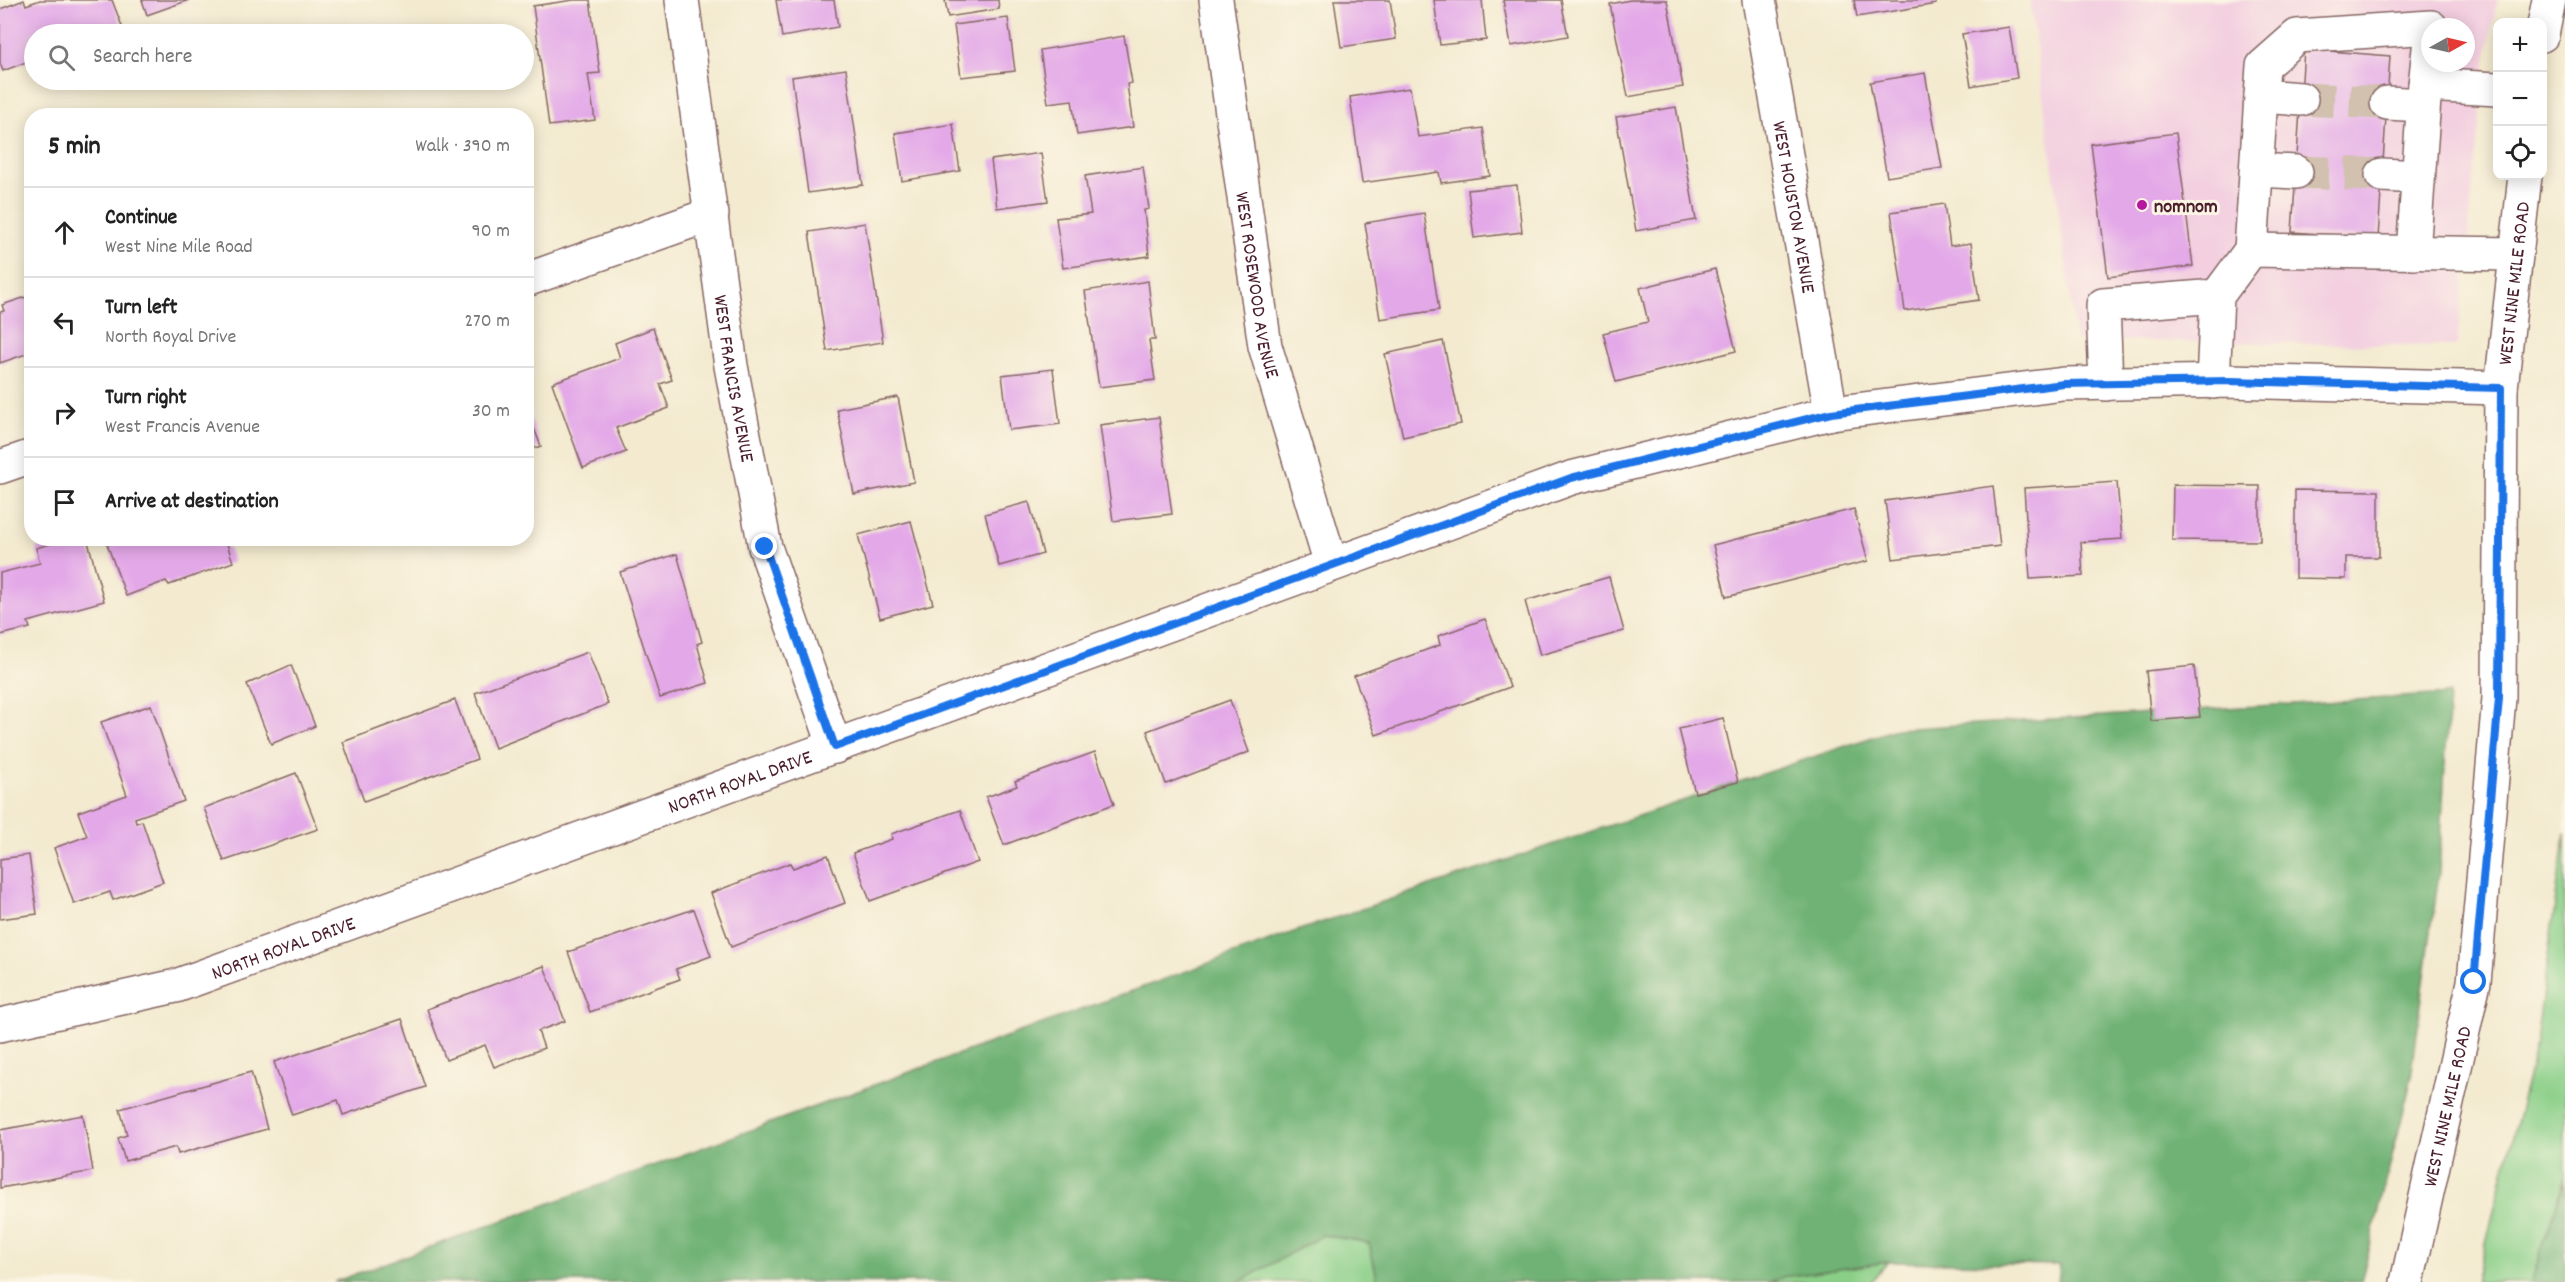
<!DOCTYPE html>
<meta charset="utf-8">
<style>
:root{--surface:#fff;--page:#f2f2f2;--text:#222;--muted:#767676;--line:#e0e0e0}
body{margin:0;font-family:Dekko,sans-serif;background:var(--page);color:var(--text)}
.controls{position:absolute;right:18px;top:18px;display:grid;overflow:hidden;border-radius:12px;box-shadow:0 3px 15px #0003}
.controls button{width:54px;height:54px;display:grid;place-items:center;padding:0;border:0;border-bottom:2px solid var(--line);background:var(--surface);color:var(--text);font:30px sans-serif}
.compass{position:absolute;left:2421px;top:18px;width:54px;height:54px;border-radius:50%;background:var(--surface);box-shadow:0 3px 15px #0003;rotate:82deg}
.stop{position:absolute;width:18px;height:18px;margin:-14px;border:4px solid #1a73e8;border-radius:50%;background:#fff}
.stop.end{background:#1a73e8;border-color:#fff;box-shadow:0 2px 6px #0008}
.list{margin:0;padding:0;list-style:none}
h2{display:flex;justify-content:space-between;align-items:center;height:78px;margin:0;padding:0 24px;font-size:26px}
h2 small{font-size:20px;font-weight:400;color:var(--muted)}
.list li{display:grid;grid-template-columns:39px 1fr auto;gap:18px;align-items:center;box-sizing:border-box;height:90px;padding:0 24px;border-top:2px solid var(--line)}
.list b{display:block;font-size:22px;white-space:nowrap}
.list p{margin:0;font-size:20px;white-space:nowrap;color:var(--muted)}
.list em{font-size:20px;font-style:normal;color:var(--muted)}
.icon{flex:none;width:33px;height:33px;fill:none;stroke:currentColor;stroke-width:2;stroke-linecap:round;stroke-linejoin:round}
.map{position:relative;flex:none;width:2565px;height:1282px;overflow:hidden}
.search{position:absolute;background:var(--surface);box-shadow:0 3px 15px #0003;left:24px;top:24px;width:510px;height:66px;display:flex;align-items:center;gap:15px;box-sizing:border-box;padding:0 21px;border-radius:33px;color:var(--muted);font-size:22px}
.panel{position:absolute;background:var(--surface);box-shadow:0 3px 15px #0003;left:24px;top:108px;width:510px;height:438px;border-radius:24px}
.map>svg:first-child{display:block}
</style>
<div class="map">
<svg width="2565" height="1282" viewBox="0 0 2565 1282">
<rect width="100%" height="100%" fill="#fcf5e5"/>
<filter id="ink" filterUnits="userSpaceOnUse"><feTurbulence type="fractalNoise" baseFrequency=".0167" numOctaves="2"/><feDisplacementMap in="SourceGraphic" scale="12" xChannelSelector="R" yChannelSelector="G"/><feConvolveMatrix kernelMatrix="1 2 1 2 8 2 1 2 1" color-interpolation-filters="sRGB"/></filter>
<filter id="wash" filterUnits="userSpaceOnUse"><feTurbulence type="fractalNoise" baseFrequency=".008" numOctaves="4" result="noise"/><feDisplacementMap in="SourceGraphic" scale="24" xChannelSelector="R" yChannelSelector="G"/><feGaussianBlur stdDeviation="1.35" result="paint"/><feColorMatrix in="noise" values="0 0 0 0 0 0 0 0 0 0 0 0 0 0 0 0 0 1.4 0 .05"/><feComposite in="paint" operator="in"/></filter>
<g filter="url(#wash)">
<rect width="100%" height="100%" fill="#f3eacf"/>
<!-- built -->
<path fill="#f3cfe0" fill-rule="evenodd" d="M2030,0H2497L2485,66L2457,346L2076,340ZM2430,27H2466V63H2430Z"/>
<!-- green -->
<g fill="#8acf88" stroke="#6a775a" stroke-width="1.5">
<path d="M2565,832V1180L2531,1282H2476L2535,1049Z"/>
<path d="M1323,1235L1369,1243L1378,1282H1239Z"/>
<path d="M1888,1262L1871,1282H1769L1783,1277Z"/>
</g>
<!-- forest -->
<g fill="#6fb274" stroke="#5c6850" stroke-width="1.5">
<path d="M2449,694L2439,873L2410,1085L2361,1282H2058L2060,1265L1888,1262L1783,1277L1769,1282H1378L1369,1243L1323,1235L1239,1282H334L1302,929L1896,729Z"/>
<path d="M2565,1180V1282H2531Z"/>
</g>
<g id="blocks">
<!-- building -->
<g fill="#e3a8e8">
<path d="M24,0L26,5L40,0H112L125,34H34V59L3,71L0,63V9Z"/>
<path d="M142,0H189L147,15Z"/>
<path d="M574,0H590L600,73L588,74L595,120L549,126L533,6Z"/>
<path d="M776,0H834L838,27L782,37Z"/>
<path d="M945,0H998L999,9L948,17Z"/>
<path d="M1334,0H1390L1396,39L1341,47Z"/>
<path d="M1434,0H1482L1486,40L1440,45Z"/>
<path d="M1503,0H1561L1568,36L1511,46Z"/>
<path d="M1630,0H1667L1683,87L1628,97L1610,4Z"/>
<path d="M1854,0H1936V4L1857,17Z"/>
<path d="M1008,18L1015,71L961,77L954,25Z"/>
<path d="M2009,27L2017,78L1971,86L1962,34Z"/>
<path d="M1124,36L1132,83L1127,84L1133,127L1077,135L1072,100L1048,103L1040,50Z"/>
<path d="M2304,49L2390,56L2378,238L2292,232Z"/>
<path d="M846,69L863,185L808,193L792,77Z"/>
<path d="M1925,73L1942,168L1887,177L1870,82Z"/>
<path d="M1410,88L1418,137L1483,128L1490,176L1441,183L1439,172L1362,183L1350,97Z"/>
<path d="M1676,107L1696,220L1636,231L1616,117Z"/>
<path d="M953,124L960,171L902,181L895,133Z"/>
<path d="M2176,133L2193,266L2108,277L2091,144Z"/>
<path d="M1041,153L1048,201L997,208L991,160Z"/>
<path d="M1143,167L1149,209L1144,210L1149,256L1063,268L1056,218L1091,214L1085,176Z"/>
<path d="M1517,185L1522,232L1474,238L1468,190Z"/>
<path d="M1944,204L1950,246L1971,243L1979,300L1905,311L1891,212Z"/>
<path d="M1424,213L1439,310L1380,319L1365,223Z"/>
<path d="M865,223L883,342L827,351L809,232Z"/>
<path d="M1715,269L1736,351L1616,382L1603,333L1648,322L1640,288Z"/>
<path d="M1148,281L1155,340H1149L1155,380L1099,387L1085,291Z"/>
<path d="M32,295V352L0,363V312L4,311L2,305Z"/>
<path d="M653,328L672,380L660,384L669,408L616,428L626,452L583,468L552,383L620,358L615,343Z"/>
<path d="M1443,341L1461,424L1403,437L1385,354Z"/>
<path d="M1053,369L1060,424L1009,430L1002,375Z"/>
<path d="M898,397L914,482L854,494L837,409Z"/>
<path d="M526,408L541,446L526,451Z"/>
<path d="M1159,417L1172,514L1113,521L1100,425Z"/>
<path d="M2117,482L2122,539L2081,542L2083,576L2030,579L2024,488Z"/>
<path d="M2173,485L2260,486V541L2172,540Z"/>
<path d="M1993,486L2000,546L1893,559L1885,501Z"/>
<path d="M2295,490L2379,491V557H2346V579L2295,578Z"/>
<path d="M1029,502L1043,554L999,566L985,514Z"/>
<path d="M1854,509L1868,561L1726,597L1713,545Z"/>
<path d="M911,521L933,604L880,618L858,535Z"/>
<path d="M71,538H87L104,601L28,622L30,628L0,635V573L40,563L36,548Z"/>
<path d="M122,538H225L233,562L169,585L166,581L126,596L107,544Z"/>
<path d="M677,554L702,642L697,644L708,683L660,698L620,572Z"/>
<path d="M1609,577L1624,631L1540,655L1525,601Z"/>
<path d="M1485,619L1510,687L1376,735L1354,676L1440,645L1438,636Z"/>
<path d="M588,652L608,704L495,748L475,693Z"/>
<path d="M291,665L315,726L271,744L247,684Z"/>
<path d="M2194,666L2200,717L2151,721L2146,671Z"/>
<path d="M455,700L477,759L364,801L343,742Z"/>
<path d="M1230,700L1249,752L1166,784L1147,731Z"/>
<path d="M151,705L184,801L135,818L136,823L142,821L163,882L113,900L110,892L74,904L54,848L87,836L78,812L127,795L101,722Z"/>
<path d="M1723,718L1738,782L1695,793L1679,729Z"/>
<path d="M1095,752L1114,804L1004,845L986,797L1017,786L1015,781Z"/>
<path d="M296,773L318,829L224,861L204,808Z"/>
<path d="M960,810L978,862L870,901L853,853L892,839L891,834Z"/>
<path d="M29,855L37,914L0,919V859Z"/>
<path d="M828,855L845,903L731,947L711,893L790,863L793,868Z"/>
<path d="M694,909L711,956L676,969L680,979L590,1012L568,952Z"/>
<path d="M544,966L565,1021L538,1031L544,1048L494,1067L485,1045L446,1060L427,1009Z"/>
<path d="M402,1019L425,1087L343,1115L338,1100L292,1115L274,1062Z"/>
<path d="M251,1072L267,1129L178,1154L176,1147L125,1161L118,1138L127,1135L120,1109Z"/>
<path d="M83,1115L93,1171L0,1188V1130Z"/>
</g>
</g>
</g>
<g filter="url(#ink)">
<use href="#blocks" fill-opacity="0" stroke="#856664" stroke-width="1.5"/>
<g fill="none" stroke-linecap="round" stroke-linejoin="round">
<!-- minor-tunnel -->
<g stroke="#d1c1ae" stroke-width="33" stroke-dasharray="33 16" stroke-linecap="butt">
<path d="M2301,99L2387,103"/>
<path d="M2296,172L2382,175"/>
</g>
<!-- minor casing -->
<g stroke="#856664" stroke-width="36">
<g id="minor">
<path id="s1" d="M682,0L731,366L765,547L835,747"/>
<path id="s2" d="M1216,0L1265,346L1331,564"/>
<path id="s3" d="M1759,0L1831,413"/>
<path d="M2425,85L2430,40"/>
<path d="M2261,96L2301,99"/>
<path d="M2387,103L2423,105"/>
<path d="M2257,170L2296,172"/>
<path d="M2382,175L2418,177"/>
<path d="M2251,250L2263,66L2297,36L2431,27"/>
<path d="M2413,253L2425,85L2498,89"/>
<path d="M526,280L712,214"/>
<path d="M2213,382L2217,296L2251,250L2516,254"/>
<path d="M2106,384L2103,305L2217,296"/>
<path d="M0,467L32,456"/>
<path id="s4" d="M0,1025L176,986L1571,478L1831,413L2064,384L2229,381L2501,388"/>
</g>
</g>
<!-- major casing -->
<g stroke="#856664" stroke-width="36">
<g id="major">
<path d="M2542,35L2549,0"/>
<path id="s5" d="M2407,1282L2474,982L2499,698L2501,388L2525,176"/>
</g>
</g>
<!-- minor -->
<use href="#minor" stroke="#fff" stroke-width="33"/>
<!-- major -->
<use href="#major" stroke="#fff" stroke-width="33"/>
</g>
</g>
<g fill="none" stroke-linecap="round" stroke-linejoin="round" filter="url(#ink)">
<!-- route -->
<path stroke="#1a73e8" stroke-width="8" d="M765,547L835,747L1571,478L1831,413L2064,384L2229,381L2501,388L2499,698L2474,982"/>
</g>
<!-- markers -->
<circle fill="#b5179e" stroke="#fcf5e5" stroke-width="2" cx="2142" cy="205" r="6"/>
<g text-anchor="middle" stroke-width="6" stroke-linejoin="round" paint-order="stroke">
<!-- poi labels -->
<g font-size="20" font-weight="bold" fill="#4a1f2b" stroke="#fcf5e5" text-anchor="start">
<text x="2154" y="212">nomnom</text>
</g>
<!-- street labels -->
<g font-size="20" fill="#4a1f2b" stroke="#fcf5e5">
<text dy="7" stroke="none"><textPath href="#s3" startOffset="210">WEST HOUSTON AVENUE</textPath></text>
<text dy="7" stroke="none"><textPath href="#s5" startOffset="1008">WEST NINE MILE ROAD</textPath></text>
<text dy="7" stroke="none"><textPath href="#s2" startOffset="288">WEST ROSEWOOD AVENUE</textPath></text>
<text dy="7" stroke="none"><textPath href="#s1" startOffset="382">WEST FRANCIS AVENUE</textPath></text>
<text dy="7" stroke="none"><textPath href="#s4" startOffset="780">NORTH ROYAL DRIVE</textPath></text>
<text dy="7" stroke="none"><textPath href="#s4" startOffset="294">NORTH ROYAL DRIVE</textPath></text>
<text dy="7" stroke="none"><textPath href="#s5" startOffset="180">WEST NINE MILE ROAD</textPath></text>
</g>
</g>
</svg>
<div class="controls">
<button>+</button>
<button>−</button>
<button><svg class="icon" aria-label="locate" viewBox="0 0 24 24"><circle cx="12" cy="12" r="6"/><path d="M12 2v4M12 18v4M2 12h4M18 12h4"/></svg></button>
</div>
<svg class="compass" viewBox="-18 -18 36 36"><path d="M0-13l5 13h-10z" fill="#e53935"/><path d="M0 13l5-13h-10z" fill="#767676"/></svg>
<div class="stop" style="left:2474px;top:982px"></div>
<div class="stop end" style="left:765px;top:547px"></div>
<div class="search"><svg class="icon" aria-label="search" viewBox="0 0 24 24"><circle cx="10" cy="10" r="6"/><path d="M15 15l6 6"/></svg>Search here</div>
<section class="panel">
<h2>5 min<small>Walk · 390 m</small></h2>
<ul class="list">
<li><svg class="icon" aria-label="ahead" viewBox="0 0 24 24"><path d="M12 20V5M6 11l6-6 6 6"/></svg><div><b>Continue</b><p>West Nine Mile Road</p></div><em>90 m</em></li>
<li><svg class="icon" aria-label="left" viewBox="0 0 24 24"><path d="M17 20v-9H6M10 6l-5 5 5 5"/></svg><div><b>Turn left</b><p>North Royal Drive</p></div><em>270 m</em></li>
<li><svg class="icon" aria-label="right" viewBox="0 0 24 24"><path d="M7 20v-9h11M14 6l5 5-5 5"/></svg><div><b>Turn right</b><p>West Francis Avenue</p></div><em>30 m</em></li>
<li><svg class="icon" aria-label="arrive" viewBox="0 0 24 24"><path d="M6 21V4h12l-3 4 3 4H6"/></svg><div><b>Arrive at destination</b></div></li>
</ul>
</section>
</div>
